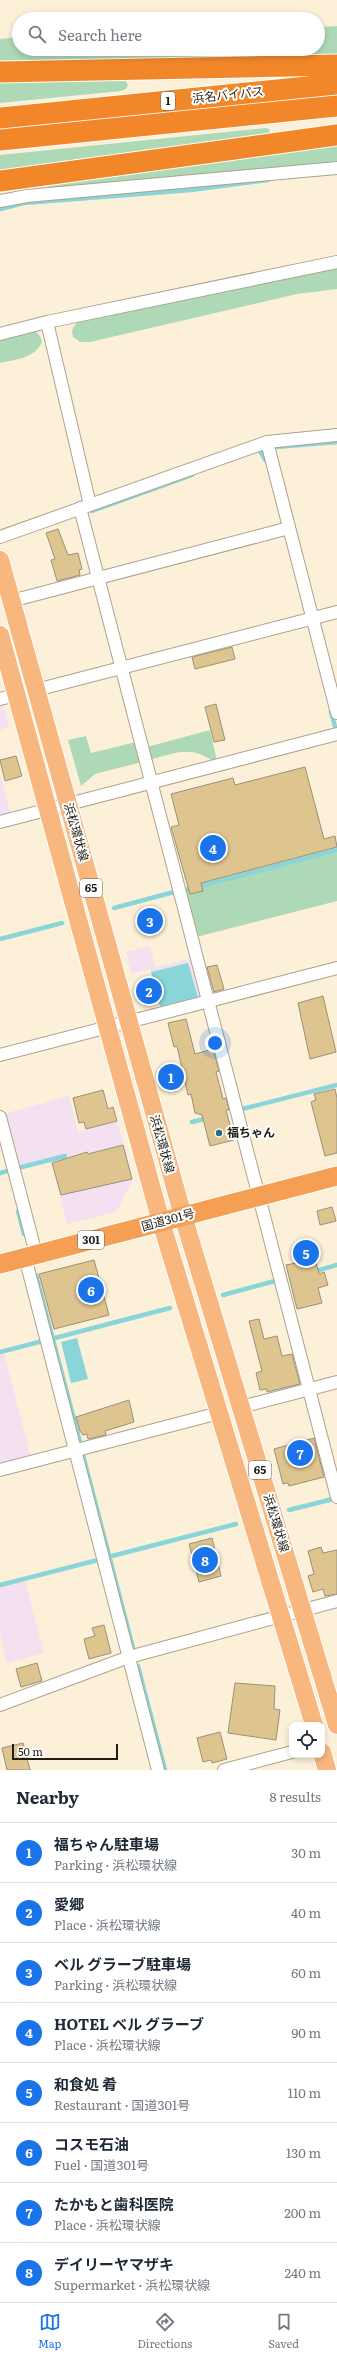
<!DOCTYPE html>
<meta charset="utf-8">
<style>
:root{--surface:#fff;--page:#f6f6f7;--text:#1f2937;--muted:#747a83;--line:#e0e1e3;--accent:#1a73e8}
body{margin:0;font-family:Literata,"Noto Sans JP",serif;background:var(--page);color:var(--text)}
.controls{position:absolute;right:12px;bottom:12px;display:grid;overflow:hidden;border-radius:8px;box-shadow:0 2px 6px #0003}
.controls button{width:36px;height:36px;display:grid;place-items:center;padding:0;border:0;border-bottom:1px solid var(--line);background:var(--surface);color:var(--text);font:20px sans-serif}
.scale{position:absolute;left:12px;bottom:10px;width:106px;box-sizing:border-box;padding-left:4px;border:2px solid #221e16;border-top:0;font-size:11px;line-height:14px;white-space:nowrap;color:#221e16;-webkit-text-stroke:3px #fff;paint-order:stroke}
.you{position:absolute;left:215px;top:1043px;width:14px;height:14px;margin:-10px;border:3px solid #fff;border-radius:50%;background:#1a73e8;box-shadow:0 0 0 6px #1a73e833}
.badge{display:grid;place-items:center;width:26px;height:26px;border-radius:50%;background:var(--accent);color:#fff;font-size:13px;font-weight:700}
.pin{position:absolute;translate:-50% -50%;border:2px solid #fff;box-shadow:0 1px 4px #0006}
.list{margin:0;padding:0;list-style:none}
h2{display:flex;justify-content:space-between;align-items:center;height:52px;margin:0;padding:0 16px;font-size:17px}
h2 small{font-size:13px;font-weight:400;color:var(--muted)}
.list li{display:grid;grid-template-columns:26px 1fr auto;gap:12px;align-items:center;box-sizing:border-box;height:60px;padding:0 16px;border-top:1px solid var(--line)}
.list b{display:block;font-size:15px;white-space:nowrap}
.list p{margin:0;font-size:13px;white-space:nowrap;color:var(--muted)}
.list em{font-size:13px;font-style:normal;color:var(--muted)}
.icon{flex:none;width:22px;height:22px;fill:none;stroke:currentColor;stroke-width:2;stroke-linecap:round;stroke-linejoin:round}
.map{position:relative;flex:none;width:337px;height:1770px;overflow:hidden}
.search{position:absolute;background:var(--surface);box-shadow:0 2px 6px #0003;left:12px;right:12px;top:12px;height:44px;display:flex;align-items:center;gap:10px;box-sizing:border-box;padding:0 14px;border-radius:22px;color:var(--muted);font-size:15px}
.sheet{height:532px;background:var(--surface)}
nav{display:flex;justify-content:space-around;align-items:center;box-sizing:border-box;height:56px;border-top:1px solid var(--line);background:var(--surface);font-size:11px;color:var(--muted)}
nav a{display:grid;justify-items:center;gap:2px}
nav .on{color:var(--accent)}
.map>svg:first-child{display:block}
</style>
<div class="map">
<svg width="337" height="1770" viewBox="0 0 337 1770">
<rect width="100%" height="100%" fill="#fcf0d9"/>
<!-- industrial -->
<g fill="#f3e1f2">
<path d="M0,704H3L9,727L0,730Z"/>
<path d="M0,772L11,815L0,818Z"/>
<path d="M150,946L155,967L192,958L202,995L200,999L160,1010L150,969L132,974L126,952Z"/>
<path d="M69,1096L78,1132L117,1121L133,1180L116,1212L67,1224L51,1161L65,1157V1155L16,1167L3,1114Z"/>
<path d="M4,1353L31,1457L0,1465V1354Z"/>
<path d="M25,1580L44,1653L7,1663L0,1634V1586Z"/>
</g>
<!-- green -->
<g fill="#add9b6">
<path d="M337,26V56L0,63V39L19,37V49H318V27Z"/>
<path d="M0,80H125L128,85L126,89L121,91L0,103Z"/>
<path d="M266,128L269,129L270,134L0,172V155Z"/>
<path d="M337,144V163L50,188L48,185L49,183Z"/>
<path d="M337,266V289L297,294L90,342H80L73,337L72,330L77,322L87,318Z"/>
<path d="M29,331H35L40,336L42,342C34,359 16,359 0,363V339Z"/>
<path d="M210,730L217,761L214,762C192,746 178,752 153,759L149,757L147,747Z"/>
<path d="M86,736L91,753L136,742L141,759L138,763L95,774L81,786L68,740Z"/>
<path d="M337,852V901L196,937L184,891Z"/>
</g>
<!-- water -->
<g fill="#89d5d8">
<path d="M188,963L198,997L160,1007L151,972Z"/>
<path d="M77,1338L88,1379L71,1383L61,1342Z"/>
</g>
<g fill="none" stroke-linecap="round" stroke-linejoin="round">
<!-- stream -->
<g stroke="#89d5d8" stroke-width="4.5">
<path d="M0,209L24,203L191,190L268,180"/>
<path d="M276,447L337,442"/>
<path d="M260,451L266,461"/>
<path d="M92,511L192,475"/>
<path d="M331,712L337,734"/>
<path d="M185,890L337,850"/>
<path d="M114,908L174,892"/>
<path d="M0,939L62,923"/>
<path d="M242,1109L337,1085"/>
<path d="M192,1122L208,1118"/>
<path d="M18,1168L65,1156"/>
<path d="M0,1173L11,1170"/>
<path d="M18,1211L24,1234"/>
<path d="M312,1272L337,1265"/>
<path d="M36,1275L80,1442"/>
<path d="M223,1295L275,1281"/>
<path d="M51,1339L170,1308"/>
<path d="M0,1352L43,1341"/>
<path d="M83,1455L133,1648"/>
<path d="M289,1510L333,1499"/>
<path d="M108,1557L236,1524"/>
<path d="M0,1585L98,1560"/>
<path d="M138,1666L165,1770"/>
</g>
</g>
<!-- building -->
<g fill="#dec590" stroke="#9a907a">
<path d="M58,529L68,555L78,553L82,569L79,570L80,575L57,581L51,560L55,559L46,533Z"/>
<path d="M232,647L235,659L195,669L192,657Z"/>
<path d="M216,704L225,740L214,742L205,707Z"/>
<path d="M16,756L22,776L5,781L0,760Z"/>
<path d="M305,767L324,839L335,836L337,847L201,883L203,891L190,894L171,827L179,825L171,794L233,778L235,785Z"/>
<path d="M217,965L224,989L214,992L207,967Z"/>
<path d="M323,996L336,1052L310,1059L298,1003Z"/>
<path d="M186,1019L195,1054L213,1049L219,1071L216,1072L223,1099L226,1098L229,1110H226L234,1140L210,1146L202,1115L195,1113L191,1094L188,1095L177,1046L174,1047L168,1023Z"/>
<path d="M335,1089L337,1098V1153L325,1156L311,1102L316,1100L314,1094Z"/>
<path d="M103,1090L108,1109L113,1107L117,1121L86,1129L84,1122L79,1123L73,1098Z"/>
<path d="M123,1145L132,1179L61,1195L52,1163L87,1152L88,1154Z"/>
<path d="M332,1207L336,1221L320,1225L317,1211Z"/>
<path d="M310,1240L319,1274L324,1272L328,1285L318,1288L322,1303L297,1309L286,1265L301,1262L297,1246L300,1245L299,1242Z"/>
<path d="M94,1260L109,1315L54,1329L39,1274Z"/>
<path d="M259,1319L264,1339L277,1336L282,1356L292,1354L300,1384L267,1392V1389L260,1390L256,1373L262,1371L249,1321Z"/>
<path d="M129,1400L134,1422L105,1431L106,1435L88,1439L87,1434L83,1435L80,1431L76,1417Z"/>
<path d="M314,1438L324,1477L289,1486L288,1483L283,1484L274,1449Z"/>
<path d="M212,1538L221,1576L199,1582L189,1544Z"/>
<path d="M321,1547L323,1553L337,1550V1594L325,1596L323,1589L313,1592L308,1576L314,1574L308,1551Z"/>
<path d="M104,1625L111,1653L89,1659L84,1639L95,1636L92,1628Z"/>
<path d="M37,1663L42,1681L21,1687L16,1669Z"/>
<path d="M235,1683L275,1686L274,1709L280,1710L276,1740L228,1733Z"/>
<path d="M220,1732L227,1759L212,1763L211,1760L203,1762L197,1738Z"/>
<path d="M23,1743L30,1770H7L2,1748Z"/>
</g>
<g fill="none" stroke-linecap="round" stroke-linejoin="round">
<!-- minor casing -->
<g stroke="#ada38d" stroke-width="14">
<g id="minor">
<path d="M0,201L27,196L337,168"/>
<path d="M47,322L90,505"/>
<path d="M0,334L47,322L337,262"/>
<path d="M267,442L337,713"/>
<path d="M80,508L337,1497"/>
<path d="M0,537L267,442L337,435"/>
<path d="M11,601L289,528"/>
<path d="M36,690L337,612"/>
<path d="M0,699L17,695"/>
<path d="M0,822L337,734"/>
<path d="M0,1055L337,968"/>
<path d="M0,1117L36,1254"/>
<path d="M25,1257L158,1770"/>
<path d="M241,1407L337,1382"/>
<path d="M0,1470L219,1413"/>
<path d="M0,1705L129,1657L337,1601"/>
<path d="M224,1770L292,1752"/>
</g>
</g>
<!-- primary casing -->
<g stroke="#fff" stroke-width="20">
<g id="primary">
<path d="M0,560L183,1216L337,1725"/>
<path d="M0,635L161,1222L314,1725"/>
<path d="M322,1752L327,1770"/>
</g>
</g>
<!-- trunk casing -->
<g stroke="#fff" stroke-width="21">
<path id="trunk" d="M0,1264L337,1176"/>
</g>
<!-- motorway casing -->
<g stroke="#fff" stroke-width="23">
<g id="motorway">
<path d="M0,72L337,65"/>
<path d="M0,118L337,84"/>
<path d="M0,140L337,106"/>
<path d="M0,181L337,135"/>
</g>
</g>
<!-- minor -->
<use href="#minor" stroke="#fff" stroke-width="12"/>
<!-- primary -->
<use href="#primary" stroke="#f7b77f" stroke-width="18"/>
<!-- trunk -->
<use href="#trunk" stroke="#f49f54" stroke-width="19"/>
<!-- motorway -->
<use href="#motorway" stroke="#f2872a" stroke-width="21"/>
</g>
<!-- markers -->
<circle fill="#286c7d" stroke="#fff" stroke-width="1.5" cx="219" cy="1133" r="4"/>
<g text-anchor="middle" stroke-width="4" stroke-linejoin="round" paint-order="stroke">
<!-- shield labels -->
<g fill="#fff" stroke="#64625c" stroke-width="1">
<rect x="161" y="92" width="14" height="18" rx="3"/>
<rect x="80" y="879" width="22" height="18" rx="3"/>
<rect x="78" y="1231" width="26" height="18" rx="3"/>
<rect x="249" y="1461" width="22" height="18" rx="3"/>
</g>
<g font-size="11" font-weight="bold" fill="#221e16">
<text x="168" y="105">1</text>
<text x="91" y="892">65</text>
<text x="91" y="1244">301</text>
<text x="260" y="1474">65</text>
</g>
<!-- street labels -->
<g font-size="12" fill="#221e16" stroke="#fff">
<text transform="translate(228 95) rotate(-6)" y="4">浜名バイパス</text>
<text transform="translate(76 832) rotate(74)" y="4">浜松環状線</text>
<text transform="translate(162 1144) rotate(74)" y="4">浜松環状線</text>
<text transform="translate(168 1220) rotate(-15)" y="4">国道301号</text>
<text transform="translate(276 1523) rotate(73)" y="4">浜松環状線</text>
</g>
<!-- poi labels -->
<g font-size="12" font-weight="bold" fill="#221e16" stroke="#fff" text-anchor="start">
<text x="227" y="1137">福ちゃん</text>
</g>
</g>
</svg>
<div class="controls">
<button><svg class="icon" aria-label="locate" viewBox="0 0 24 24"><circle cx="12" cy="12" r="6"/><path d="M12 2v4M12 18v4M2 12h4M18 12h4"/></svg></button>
</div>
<div class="scale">50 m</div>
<div class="you"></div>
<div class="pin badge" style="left:171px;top:1077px">1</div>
<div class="pin badge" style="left:149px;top:991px">2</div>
<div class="pin badge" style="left:150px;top:921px">3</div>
<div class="pin badge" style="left:213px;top:848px">4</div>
<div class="pin badge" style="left:306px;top:1253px">5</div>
<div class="pin badge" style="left:91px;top:1290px">6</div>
<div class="pin badge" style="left:300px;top:1453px">7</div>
<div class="pin badge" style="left:205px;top:1560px">8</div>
<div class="search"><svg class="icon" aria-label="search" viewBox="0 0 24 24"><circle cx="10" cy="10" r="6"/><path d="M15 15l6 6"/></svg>Search here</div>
</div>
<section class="sheet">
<h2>Nearby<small>8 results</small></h2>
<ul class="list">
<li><span class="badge">1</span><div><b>福ちゃん駐車場</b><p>Parking · 浜松環状線</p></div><em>30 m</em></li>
<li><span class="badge">2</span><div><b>愛郷</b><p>Place · 浜松環状線</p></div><em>40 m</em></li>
<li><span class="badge">3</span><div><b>ベル グラーブ駐車場</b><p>Parking · 浜松環状線</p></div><em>60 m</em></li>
<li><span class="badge">4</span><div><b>HOTEL ベル グラーブ</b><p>Place · 浜松環状線</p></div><em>90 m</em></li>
<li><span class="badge">5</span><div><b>和食処 肴</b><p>Restaurant · 国道301号</p></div><em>110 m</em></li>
<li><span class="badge">6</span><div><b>コスモ石油</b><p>Fuel · 国道301号</p></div><em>130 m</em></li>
<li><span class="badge">7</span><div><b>たかもと歯科医院</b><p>Place · 浜松環状線</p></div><em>200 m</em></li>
<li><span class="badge">8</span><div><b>デイリーヤマザキ</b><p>Supermarket · 浜松環状線</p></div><em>240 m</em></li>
</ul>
</section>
<nav>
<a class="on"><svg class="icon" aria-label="map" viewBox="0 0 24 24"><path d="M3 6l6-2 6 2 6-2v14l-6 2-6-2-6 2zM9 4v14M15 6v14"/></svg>Map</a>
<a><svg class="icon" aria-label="directions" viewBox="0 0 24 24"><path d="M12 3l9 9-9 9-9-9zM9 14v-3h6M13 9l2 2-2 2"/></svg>Directions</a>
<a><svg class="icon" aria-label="saved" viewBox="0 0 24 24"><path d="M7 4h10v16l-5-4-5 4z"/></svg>Saved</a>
</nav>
